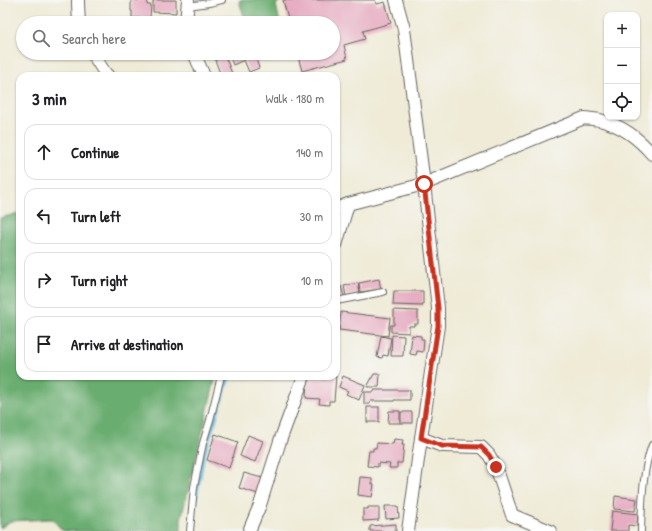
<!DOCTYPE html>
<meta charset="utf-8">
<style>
:root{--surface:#fff;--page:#f6f6f6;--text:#202124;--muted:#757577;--line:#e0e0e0}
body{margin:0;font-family:"Patrick Hand",sans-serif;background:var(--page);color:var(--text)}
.controls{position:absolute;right:12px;top:12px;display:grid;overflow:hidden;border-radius:8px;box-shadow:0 1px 3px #0004}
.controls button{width:36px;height:36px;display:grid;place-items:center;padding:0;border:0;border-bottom:1px solid var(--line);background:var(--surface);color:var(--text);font:20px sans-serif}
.stop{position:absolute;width:12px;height:12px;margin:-9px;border:3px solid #c8321e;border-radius:50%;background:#fff}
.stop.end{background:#c8321e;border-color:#fff;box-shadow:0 1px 4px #0008}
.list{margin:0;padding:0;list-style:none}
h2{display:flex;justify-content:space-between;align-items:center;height:52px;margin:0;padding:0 16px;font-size:17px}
h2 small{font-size:13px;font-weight:400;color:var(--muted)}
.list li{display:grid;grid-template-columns:26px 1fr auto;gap:12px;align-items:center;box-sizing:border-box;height:56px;margin:0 8px 8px;padding:0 8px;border:1px solid var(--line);border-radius:12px}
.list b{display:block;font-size:15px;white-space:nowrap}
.list em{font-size:13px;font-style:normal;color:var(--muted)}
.icon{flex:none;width:22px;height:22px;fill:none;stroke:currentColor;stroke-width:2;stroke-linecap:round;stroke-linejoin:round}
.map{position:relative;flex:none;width:652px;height:531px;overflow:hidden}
.search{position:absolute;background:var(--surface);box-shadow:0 1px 3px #0004;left:16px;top:16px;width:324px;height:44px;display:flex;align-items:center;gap:10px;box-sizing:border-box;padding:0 14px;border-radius:22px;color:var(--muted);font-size:15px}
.panel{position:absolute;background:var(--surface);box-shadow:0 1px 3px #0004;left:16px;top:72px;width:324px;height:308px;border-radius:12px}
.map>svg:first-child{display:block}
</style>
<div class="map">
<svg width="652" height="531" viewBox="0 0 652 531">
<rect width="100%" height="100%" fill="#f6f6f2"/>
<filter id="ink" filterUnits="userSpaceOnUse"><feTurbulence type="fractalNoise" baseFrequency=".025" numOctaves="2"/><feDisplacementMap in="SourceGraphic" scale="8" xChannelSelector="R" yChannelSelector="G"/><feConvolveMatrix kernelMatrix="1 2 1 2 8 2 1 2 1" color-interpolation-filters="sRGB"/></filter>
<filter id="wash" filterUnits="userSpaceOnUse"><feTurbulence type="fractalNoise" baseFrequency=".012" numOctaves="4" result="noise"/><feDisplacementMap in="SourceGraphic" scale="16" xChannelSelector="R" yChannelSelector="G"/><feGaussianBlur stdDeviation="0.9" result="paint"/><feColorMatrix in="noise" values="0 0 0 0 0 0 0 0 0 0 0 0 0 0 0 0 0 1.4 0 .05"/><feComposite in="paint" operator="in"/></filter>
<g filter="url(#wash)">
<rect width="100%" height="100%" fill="#efebd7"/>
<!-- forest -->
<g fill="#6bad71" stroke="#446446">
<path d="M240,0H281L276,5L280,23H246L239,1Z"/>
<path d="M20,213V376H216L181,519V531H63L52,519L11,521L0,528V218Z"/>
</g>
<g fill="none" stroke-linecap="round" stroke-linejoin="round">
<!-- stream -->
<path stroke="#66b9e2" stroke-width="4" d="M195,503L203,457L229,376"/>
</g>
<g id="blocks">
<!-- building -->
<g fill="#e7aec3">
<path d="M131,0H148L147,5H151L150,18H132V11H131Z"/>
<path d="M153,0H176V13L153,12Z"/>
<path d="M283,0H375L377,4L385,2L391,23L363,31L365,39L344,45L347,59L302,71L297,53H333V23H289Z"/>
<path d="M180,21V23H161V22Z"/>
<path d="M231,53H254L259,68L249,72L244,60L233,65L229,54Z"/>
<path d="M225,56L233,76H221L215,60Z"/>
<path d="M379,279L381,289L360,292L359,283Z"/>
<path d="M358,283L360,293L346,296L344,286Z"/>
<path d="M341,286L344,296L336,298V287Z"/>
<path d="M394,291H423V306L393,305Z"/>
<path d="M394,310L418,311V324H414V326H409V333L391,332V325H394Z"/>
<path d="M341,312L390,318L388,336L339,330Z"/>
<path d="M392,335L404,336L403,356H391Z"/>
<path d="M412,335L421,336V339H424L423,352L417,351L416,355L410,354Z"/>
<path d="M381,336L391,338L388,356L383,355L382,358L377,357Z"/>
<path d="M374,374H380L379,387H367Z"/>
<path d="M325,376H336L334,401H329V405L319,404L320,399L306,398L307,378L324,379Z"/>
<path d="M343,376L365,385L359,400L346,394L348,391L339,387Z"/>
<path d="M374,390H410V400H394V401H370V404H364V392H374Z"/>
<rect x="367" y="407" width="12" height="15"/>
<path d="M389,411H400V423H388Z"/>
<rect x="401" y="412" width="11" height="11"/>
<path d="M215,434L238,442L229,468L207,460Z"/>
<path d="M248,435L263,441L255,462L240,456Z"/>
<path d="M394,439L403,440L402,445H404L402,463H397V468H389L390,464L378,463V467L367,466L369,451H373V448H376L377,443L393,444Z"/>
<path d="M244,473L262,478L258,494L239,488Z"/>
<path d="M360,477L372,478V484H374L372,497L358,495Z"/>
<path d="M615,496L637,499L635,511L614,509Z"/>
<path d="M385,506H398L399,518L386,519Z"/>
<path d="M368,507H379V520L363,521V509H368Z"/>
<path d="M612,511L638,514L637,526L628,525V531H610Z"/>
<path d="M396,524V531H370V526Z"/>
</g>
</g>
</g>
<g filter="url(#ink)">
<use href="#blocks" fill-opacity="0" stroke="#66645d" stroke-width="1"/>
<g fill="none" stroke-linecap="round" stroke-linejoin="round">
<!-- lane casing -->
<g stroke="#66645d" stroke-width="8">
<g id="lane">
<path d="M188,6L209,3L222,0"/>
<path d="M336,301L383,292"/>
<path d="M190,531L194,487L203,443L210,420L221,376"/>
<path d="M641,531C642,503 642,472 652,445"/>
</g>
</g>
<!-- street casing -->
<g stroke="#66645d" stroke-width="14">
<g id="street">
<path d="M78,0V4L79,23"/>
<path d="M396,0L404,29L424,184L438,308V326L421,438L408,531"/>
<path d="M186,23L188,0"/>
<path d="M92,53L105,73L108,76"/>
<path d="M194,53L204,76"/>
<path d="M336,209L348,204L424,184L584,118C590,119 597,119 603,121C622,126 639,139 652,154"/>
<path d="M336,245L348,204"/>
<path d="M421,438L442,446L481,447L489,455L496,467L512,515L550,531"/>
<path d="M249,531L260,505L280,441L304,376"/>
</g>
</g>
<!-- lane -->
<use href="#lane" stroke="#fff" stroke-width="6"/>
<!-- street -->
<use href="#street" stroke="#fff" stroke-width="12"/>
</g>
</g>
<g fill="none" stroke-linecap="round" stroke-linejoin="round" filter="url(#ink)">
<!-- route -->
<path stroke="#c8321e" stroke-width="5" d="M424,184L438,308V326L421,438L442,446L481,447L489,455L496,467"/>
</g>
</svg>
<div class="controls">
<button>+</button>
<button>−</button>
<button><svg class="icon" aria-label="locate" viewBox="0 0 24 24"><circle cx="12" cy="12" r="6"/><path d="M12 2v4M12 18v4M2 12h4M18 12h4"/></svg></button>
</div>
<div class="stop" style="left:424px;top:184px"></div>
<div class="stop end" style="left:496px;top:467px"></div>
<div class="search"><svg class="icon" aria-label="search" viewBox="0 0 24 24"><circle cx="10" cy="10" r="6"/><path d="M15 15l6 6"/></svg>Search here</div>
<section class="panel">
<h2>3 min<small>Walk · 180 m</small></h2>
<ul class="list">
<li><svg class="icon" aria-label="ahead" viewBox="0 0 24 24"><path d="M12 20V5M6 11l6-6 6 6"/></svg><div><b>Continue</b></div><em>140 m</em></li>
<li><svg class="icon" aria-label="left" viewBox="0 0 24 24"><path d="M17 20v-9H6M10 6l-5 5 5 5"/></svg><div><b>Turn left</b></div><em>30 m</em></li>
<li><svg class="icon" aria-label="right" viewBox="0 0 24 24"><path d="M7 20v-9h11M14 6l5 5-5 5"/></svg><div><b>Turn right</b></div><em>10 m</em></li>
<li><svg class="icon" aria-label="arrive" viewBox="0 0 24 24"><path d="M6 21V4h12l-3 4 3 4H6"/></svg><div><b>Arrive at destination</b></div></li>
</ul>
</section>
</div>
